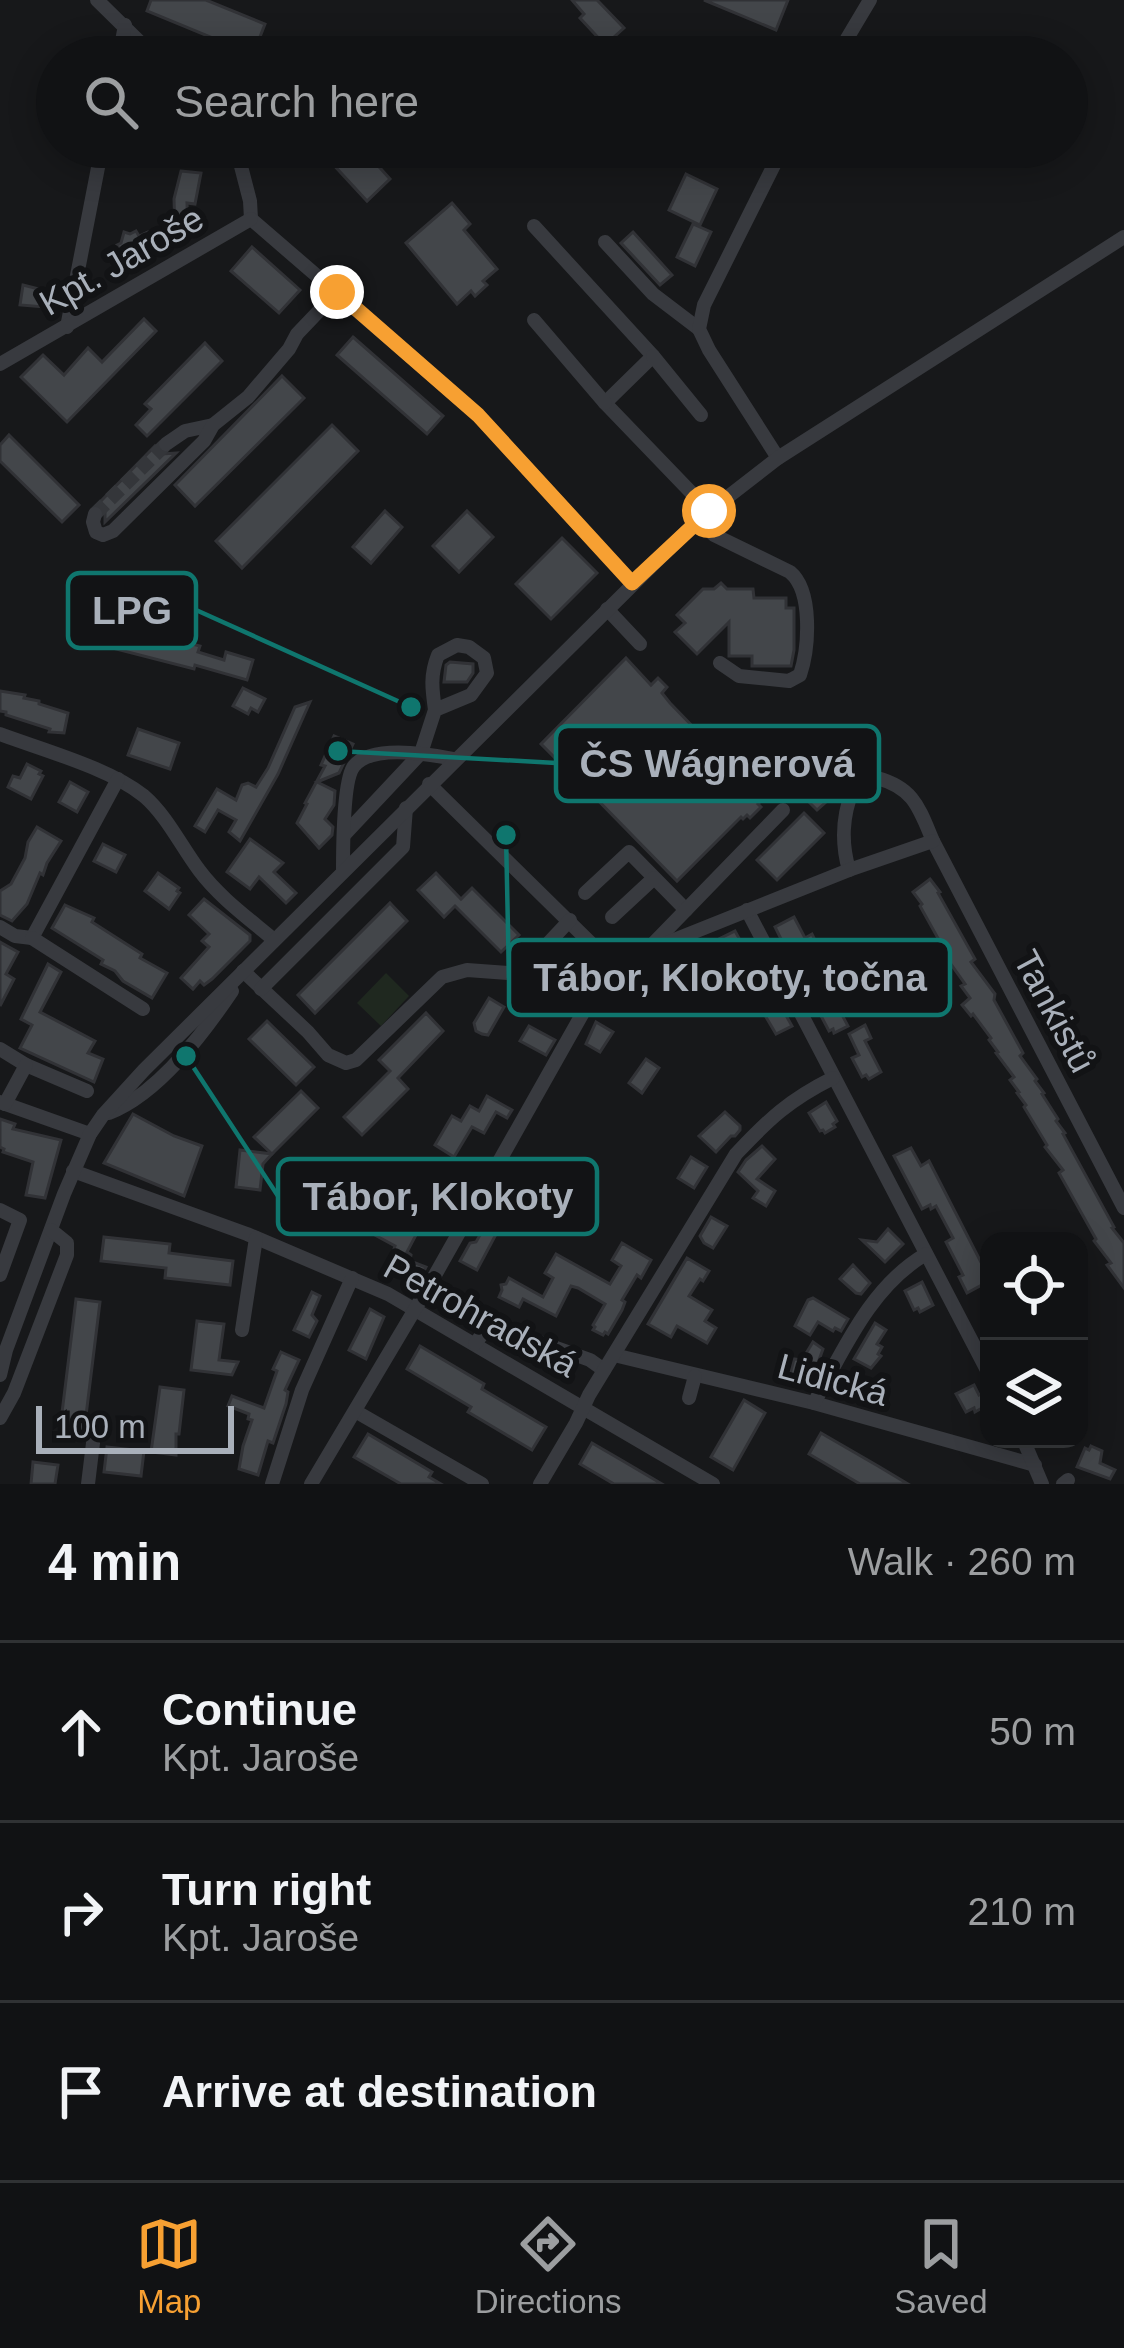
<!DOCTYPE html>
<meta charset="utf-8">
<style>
:root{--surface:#111214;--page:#1e2022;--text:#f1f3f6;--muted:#9c9ea0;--line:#303234;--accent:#f7a032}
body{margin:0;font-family:Arial,sans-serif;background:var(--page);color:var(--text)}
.controls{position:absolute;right:36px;bottom:36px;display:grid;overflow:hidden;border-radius:24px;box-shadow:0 6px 30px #0003}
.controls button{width:108px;height:108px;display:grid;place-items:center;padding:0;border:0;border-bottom:3px solid var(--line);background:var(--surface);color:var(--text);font:60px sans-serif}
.scale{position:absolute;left:36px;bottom:30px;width:198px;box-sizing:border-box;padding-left:12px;border:6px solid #a9b0ba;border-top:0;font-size:33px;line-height:42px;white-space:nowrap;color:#a9b0ba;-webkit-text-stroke:9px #121315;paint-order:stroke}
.stop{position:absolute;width:36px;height:36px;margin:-27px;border:9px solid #f7a032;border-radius:50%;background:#fff}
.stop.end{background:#f7a032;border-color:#fff;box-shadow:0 3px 12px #0008}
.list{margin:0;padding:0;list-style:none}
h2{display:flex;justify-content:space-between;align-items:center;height:156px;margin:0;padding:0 48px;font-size:51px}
h2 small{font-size:39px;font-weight:400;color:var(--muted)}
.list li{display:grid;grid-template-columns:78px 1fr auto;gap:36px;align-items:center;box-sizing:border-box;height:180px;padding:0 48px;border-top:3px solid var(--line)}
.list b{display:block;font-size:45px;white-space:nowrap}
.list p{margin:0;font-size:39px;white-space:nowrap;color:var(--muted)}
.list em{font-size:39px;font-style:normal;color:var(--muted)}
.icon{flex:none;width:66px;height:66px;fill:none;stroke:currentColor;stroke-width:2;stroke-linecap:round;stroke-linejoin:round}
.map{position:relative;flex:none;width:1124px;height:1484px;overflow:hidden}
.search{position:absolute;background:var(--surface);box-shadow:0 6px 30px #0003;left:36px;right:36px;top:36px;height:132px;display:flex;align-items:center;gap:30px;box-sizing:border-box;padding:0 42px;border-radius:66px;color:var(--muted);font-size:45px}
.sheet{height:696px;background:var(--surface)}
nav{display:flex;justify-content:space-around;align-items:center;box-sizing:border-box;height:168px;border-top:3px solid var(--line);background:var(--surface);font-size:33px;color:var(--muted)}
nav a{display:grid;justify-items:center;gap:6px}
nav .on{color:var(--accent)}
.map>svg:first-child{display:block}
</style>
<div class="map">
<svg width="1124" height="1484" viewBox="0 0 1124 1484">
<rect width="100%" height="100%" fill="#17181a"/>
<!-- green -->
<path fill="#1f281f" d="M386,973L409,996L381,1026L357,1003Z"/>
<!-- building -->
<g fill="#43464a" stroke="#313236" stroke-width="3">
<path d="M151,0H206L265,24L258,42L294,57H259L147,11Z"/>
<path d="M572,0H597L624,28L605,45L580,18L584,14Z"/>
<path d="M704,0H788L776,30Z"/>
<path d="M317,147H361L390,179L367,201Z"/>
<path d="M181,171L201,173L195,204L187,203L188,231H175L174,199Z"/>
<path d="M686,174L717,189L700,225L669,210Z"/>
<path d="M452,203L470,224L464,230L497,269L483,281L487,285L475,296L471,291L457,304L406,243Z"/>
<path d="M693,224L711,232L695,266L677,257Z"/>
<path d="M136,231L139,236L148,232L154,244L127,262L117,245L121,243L124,232L130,234Z"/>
<path d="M633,232L672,275L660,285L621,243Z"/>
<path d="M252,247L300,290L279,313L231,271Z"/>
<path d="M23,285L47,291L44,307L20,305Z"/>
<path d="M144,319L156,331L67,422L21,377L43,355L64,375L88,348L102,362Z"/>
<path d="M353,337L443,416L427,434L337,355Z"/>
<path d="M205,343L222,361L147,436L136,425L151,409L145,404Z"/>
<path d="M282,376L304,398L195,506L175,485Z"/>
<path d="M332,425L358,451L242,568L216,541Z"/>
<path d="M9,435L79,505L62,522L0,461V445Z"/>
<path d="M155,446L162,454L176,453L105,522V510L99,503Z"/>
<path d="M385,511L402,527L371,563L353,547Z"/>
<path d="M467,511L493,537L459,572L433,546Z"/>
<path d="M562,538L597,573L551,619L516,584Z"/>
<path d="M721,583L727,589H753L754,598H786V608H794V650L791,666H752V656H729V622L697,654L675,632L685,623L677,615L703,589H714Z"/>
<path d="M83,616L200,646L198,652L224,660L226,652L253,660L247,680L195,665L194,669L77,639Z"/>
<path d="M626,658L651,685L658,678L667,687L662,693L670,703L763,799L758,804L761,807L750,818L747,815L743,819L741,817L677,881L576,778L569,785L560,775L566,769L541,744Z"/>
<path d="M450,662L473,664V673L467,682H444L446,665Z"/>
<path d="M243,688L265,699L258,712L251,708L248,714L233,706Z"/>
<path d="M0,691L25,695L24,698L39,701V704L68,713L64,733L49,732L50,729L6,715V712L0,711Z"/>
<path d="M310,702L278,774L240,841L229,832L236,820L218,810L205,832L195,826L217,789L236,800L242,785L248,783L256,787L268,768L295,707Z"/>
<path d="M138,729L179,743L170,769L128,755Z"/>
<path d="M334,736L353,744L339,773L317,782L335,791L334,805L325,819L333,827L332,835L319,848L297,823L307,804L305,803L325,766L321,765Z"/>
<path d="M27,764L41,771L39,774L43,776L31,799L8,787L13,776L20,778Z"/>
<path d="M792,771L826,802L817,810L785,778Z"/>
<path d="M70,782L88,792L77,812L59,802Z"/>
<path d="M804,813L824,833L777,880L757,860Z"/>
<path d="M37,827L61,841L47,863L43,875L40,873L27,904L12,921L0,915V891L11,884L25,858L28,842Z"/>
<path d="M250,839L283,863L274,872L296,893L286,903L259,877L250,889L227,872Z"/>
<path d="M103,844L125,855L116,872L94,861Z"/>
<path d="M158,873L179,888L177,891L180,893L169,909L145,891Z"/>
<path d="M436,873L461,899L472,888L519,935L501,952L455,906L444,917L418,890Z"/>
<path d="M930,879L940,892L938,893L975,959L971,962L995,994L994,1000L1023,1053L1020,1056L1037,1079L1035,1081L1044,1093L1042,1094L1058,1119L1056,1121L1065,1133L1063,1134L1114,1227L1112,1228L1124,1243V1288L1107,1265L1111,1263L1094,1241L1096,1239L1059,1173L1063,1170L1045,1147L1047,1145L1024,1107L1026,1105L1017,1093L1019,1092L1010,1080L1014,1077L996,1053L998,1052L989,1040L991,1038L973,1014L971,1016L962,1005L970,998L961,986L965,984L948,960L949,958L920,906L922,904L913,892Z"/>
<path d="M204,899L250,935V941L212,979L204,985L200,981L193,989L181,978L209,947L202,941L209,934L189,915Z"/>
<path d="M390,903L407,921L315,1013L298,995Z"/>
<path d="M65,905L94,918L92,922L142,954L140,958L167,973L152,998L123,981L115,971L101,964L103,960L52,928Z"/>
<path d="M794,917L805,938L812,934L818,946L797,957L789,943L784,945L775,927Z"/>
<path d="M735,931L746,951L742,953L744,956L731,962L719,939Z"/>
<path d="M0,942L18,952L6,974L14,979L0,1006Z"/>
<path d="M48,964L61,972L40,1012L95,1041L88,1053L103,1059L94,1082L20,1048L32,1025L21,1019Z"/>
<path d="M780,997L786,1009L783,1010L792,1026L776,1034L763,1012L775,1005L773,1001Z"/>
<path d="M489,998L504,1007L488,1035L482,1034L476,1031L474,1023Z"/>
<path d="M845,999L850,1008L841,1013L848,1026L834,1033L833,1029L829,1031L819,1012Z"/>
<path d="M426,1013L443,1031L398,1078L408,1089L362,1135L344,1117L390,1071L379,1060Z"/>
<path d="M267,1021L314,1067L296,1085L249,1039Z"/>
<path d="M596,1022L613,1032L600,1052L586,1044Z"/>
<path d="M865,1025L871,1038L865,1041L881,1072L869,1079L866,1075L862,1077L852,1058L859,1055L849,1034Z"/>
<path d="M529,1026L555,1040L546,1055L520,1041Z"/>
<path d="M646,1059L659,1068L642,1093L629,1083Z"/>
<path d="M301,1091L318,1108L272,1154L254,1137Z"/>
<path d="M487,1096L512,1110L507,1118L496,1112L484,1133L472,1127L454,1157L435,1145L452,1116L461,1121L470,1106L479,1111Z"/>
<path d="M826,1102L837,1121L833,1124L835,1127L825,1133L823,1130L820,1131L809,1113Z"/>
<path d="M725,1112L740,1126V1130L735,1136H731L716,1152L699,1136Z"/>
<path d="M133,1114L174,1136L202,1146L184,1196L104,1163Z"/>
<path d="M0,1119L15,1124L13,1129L61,1140L45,1198L26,1195L33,1162L3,1152L4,1149L0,1147Z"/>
<path d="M762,1146L775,1159L757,1179L775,1191L766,1206L753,1198L758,1191L738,1172L746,1160Z"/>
<path d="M911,1148L921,1166L929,1161L986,1272L989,1270V1281L967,1293L959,1277L963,1275L946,1242L953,1238L936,1206L931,1209L930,1205L922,1209L894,1156Z"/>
<path d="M240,1150L272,1154L263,1164L260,1190L236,1187Z"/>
<path d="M691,1157L707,1167L694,1188L678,1178Z"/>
<path d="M378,1191L402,1205L404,1203L427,1214L407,1252L411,1255L410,1261L426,1267L420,1279L388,1267L395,1246L362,1228L376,1206L371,1204Z"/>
<path d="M501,1191L519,1201L505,1225L502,1223L477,1270L460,1261L470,1243L476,1242L494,1211L489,1209Z"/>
<path d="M711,1217L727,1226L713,1248L704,1243L700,1236Z"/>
<path d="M888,1229L903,1244L885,1262L862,1240L877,1242Z"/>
<path d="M104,1237L170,1244L169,1253L233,1261L230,1285L165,1278L166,1268L101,1261Z"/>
<path d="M622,1243L651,1260L641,1278L637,1275L622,1300L625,1302L622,1310L608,1334L605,1332L603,1335L593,1330L595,1327L593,1325L605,1304L578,1288L571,1286L556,1316L523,1299L519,1307L499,1297L502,1290L501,1285L506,1284L509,1278L543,1297L553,1278L545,1273L556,1254L610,1284L621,1266L612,1260Z"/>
<path d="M687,1258L709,1271L703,1281L700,1279L689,1296L712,1310L705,1321L716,1328L707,1343L677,1326L671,1337L648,1324Z"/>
<path d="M853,1265L870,1283L861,1294L856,1293L840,1279Z"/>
<path d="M922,1282L933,1305L920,1312L918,1308L914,1310L905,1291Z"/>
<path d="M312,1292L320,1296L312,1315L317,1321L309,1337L294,1330Z"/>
<path d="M813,1298L848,1319L841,1331L835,1328L833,1331L818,1322L810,1335L795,1326L808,1300Z"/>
<path d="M76,1299L100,1302L84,1432L60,1429Z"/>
<path d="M370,1309L384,1317L366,1359L349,1350Z"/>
<path d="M197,1321L224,1324L219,1360L238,1362L232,1375L191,1370Z"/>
<path d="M875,1323L886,1330L877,1344L882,1347L878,1354L881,1356L871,1368L854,1359Z"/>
<path d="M813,1342L823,1349L815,1371H811L808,1382L789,1378L794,1359L802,1360Z"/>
<path d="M420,1346L484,1384L482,1389L546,1427L532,1450L468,1412L471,1407L407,1369Z"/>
<path d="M281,1352L299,1360L285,1390L288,1392L286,1404L273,1443L268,1441L258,1475L239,1469L243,1446L252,1420L248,1419L249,1414L228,1406L232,1396L264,1408L277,1371L273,1369Z"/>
<path d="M974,1385L979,1395L989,1390V1404L975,1412L974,1408L966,1412L956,1394Z"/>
<path d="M160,1387L184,1390L179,1434H176V1455L151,1452Z"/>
<path d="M744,1400L765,1413L733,1470L711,1457Z"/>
<path d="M821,1433L878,1466L908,1484H860L809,1454Z"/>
<path d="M368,1434L432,1472L429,1477L441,1484H401L354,1457Z"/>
<path d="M592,1443L623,1461L662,1484H614L580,1464Z"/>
<path d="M1091,1446L1102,1451L1100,1463L1115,1470L1110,1479L1077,1467L1085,1448L1089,1450Z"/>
<path d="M107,1447L144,1451L141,1476L104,1472Z"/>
<path d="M33,1462L58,1465L55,1484H31Z"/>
</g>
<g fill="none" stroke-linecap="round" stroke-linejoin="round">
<!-- minor-tunnel -->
<path stroke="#34363a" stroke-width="14" stroke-dasharray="14 7" stroke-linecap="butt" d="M95,514L166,444"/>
<!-- minor -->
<g stroke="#383a3f" stroke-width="14">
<path d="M97,0L155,57"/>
<path d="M119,57L125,25"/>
<path d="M836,57L870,0"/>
<path d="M236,147L250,201L251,219"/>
<path d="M251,219L478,415L632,583"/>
<path d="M534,226L653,356L605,403L709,511"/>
<path d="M605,242L653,294L699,329"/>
<path d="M534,320L605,403"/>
<path d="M67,327L102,147"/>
<path d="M653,356L701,415"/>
<path d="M0,364L251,219"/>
<path d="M166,444L185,431L213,425"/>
<path d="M778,458L709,350L699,329L704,305L783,147"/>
<path d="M95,514L93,522L96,532L103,535L113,531L204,441L213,425L248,397L289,349L297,334L337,292"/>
<path d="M698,520L714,535L790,572C813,591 809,648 800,675L789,681L739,676L720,663"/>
<path d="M607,609L640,644"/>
<path d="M0,734C43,750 109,768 144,796C167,816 181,846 199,870C219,897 248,918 273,939"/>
<path d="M429,784L611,963"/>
<path d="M345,834L421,753L435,710L471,695L487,673L484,658L469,647L457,645L438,655C430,675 432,689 435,710"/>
<path d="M343,870C343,851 343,779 354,766C372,744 429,754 454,759"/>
<path d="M849,870C841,842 842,817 853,789L877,778C914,788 919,808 933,841L1124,1208"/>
<path d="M585,893L629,852L686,910"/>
<path d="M747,910L989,1374"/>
<path d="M612,917L654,878"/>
<path d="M0,927L15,936L32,938L118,779"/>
<path d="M32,938L143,1009"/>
<path d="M650,947L783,810"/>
<path d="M243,971L308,1032L328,1055L346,1063L356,1060L442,977L467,970L508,973L525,968L570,920"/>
<path d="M261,989L403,847L406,808"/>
<path d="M0,1049L26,1065L87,1091"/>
<path d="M0,1102L90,1134"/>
<path d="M5,1104L26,1065"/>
<path d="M109,1113C158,1094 203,1034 232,991"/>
<path d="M73,1171L247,1234L388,1294L713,1484"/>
<path d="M0,1210L20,1220L0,1275"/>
<path d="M242,1330L256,1238"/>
<path d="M475,1344L483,1333L498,1327L590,1360L604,1370"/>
<path d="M614,1355L814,1403L1035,1465"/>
<path d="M0,1375L6,1350L64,1194L90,1134L103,1115L144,1070L698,520L778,458L1124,237"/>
<path d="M689,1398L695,1376"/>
<path d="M814,1403C844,1349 871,1286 926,1254"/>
<path d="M355,1411L482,1484"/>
<path d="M0,1418L14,1393L67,1255V1243L51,1230"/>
<path d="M1023,1439L1042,1484"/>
<path d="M88,1484L93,1443"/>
<path d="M272,1484L302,1390L352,1278"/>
<path d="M311,1484L430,1284L611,963L629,958L849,870L933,841"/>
<path d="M540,1484L576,1423L589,1395L736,1154C769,1119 789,1100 833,1078"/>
<path d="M1063,1484L1068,1480"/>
</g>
</g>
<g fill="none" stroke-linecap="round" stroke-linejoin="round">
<!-- route -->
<path stroke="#f7a032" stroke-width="15" d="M337,292L478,415L632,583L709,511"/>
</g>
<g text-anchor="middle" stroke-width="12" stroke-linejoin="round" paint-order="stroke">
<!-- street labels -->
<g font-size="36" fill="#a9b0ba" stroke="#121315">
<text transform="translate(121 260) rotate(-30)" y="13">Kpt. Jaroše</text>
<text transform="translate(1055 1011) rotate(62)" y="13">Tankistů</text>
<text transform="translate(481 1315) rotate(29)" y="13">Petrohradská</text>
<text transform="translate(833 1379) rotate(15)" y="13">Lidická</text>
</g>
</g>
<!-- callouts -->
<path fill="none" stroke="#0f766e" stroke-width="4.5" d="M411 707L196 610M338 751L556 763M506 835L509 978M186 1056L278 1196"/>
<g fill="#0f766e" stroke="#121315" stroke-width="4.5">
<circle cx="411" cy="707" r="12"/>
<circle cx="338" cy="751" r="12"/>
<circle cx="506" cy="835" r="12"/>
<circle cx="186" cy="1056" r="12"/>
</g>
<g fill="#121315" stroke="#0f766e" stroke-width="4.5">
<rect x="68" y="573" width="128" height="75" rx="12"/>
<rect x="556" y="726" width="323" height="75" rx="12"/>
<rect x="509" y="940" width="441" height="75" rx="12"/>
<rect x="278" y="1159" width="319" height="75" rx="12"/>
</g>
<g font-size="39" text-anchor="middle" font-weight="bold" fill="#a9b0ba">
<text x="132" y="624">LPG</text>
<text x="717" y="777">ČS Wágnerová</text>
<text x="730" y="991">Tábor, Klokoty, točna</text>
<text x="438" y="1210">Tábor, Klokoty</text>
</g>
</svg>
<div class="controls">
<button><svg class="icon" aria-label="locate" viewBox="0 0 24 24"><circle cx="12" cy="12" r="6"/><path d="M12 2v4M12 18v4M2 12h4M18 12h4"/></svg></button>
<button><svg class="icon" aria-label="layers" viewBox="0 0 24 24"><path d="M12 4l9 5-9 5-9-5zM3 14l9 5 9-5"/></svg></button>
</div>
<div class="scale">100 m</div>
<div class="stop" style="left:709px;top:511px"></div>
<div class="stop end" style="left:337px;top:292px"></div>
<div class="search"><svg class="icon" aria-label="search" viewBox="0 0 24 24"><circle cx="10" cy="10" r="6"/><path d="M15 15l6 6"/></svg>Search here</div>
</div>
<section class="sheet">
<h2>4 min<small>Walk · 260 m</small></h2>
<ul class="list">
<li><svg class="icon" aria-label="ahead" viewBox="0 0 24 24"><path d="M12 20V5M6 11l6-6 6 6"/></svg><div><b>Continue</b><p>Kpt. Jaroše</p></div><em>50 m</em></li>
<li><svg class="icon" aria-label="right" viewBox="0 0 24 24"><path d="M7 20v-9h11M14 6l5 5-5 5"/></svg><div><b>Turn right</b><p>Kpt. Jaroše</p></div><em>210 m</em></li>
<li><svg class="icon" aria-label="arrive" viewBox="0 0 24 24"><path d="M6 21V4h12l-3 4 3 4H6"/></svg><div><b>Arrive at destination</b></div></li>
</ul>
</section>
<nav>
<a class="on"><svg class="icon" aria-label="map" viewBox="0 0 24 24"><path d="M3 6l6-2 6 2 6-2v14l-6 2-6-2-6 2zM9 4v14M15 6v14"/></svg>Map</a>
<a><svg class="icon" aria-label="directions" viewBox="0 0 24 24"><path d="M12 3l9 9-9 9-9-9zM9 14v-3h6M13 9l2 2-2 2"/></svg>Directions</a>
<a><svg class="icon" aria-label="saved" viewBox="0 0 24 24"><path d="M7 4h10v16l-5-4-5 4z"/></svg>Saved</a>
</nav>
